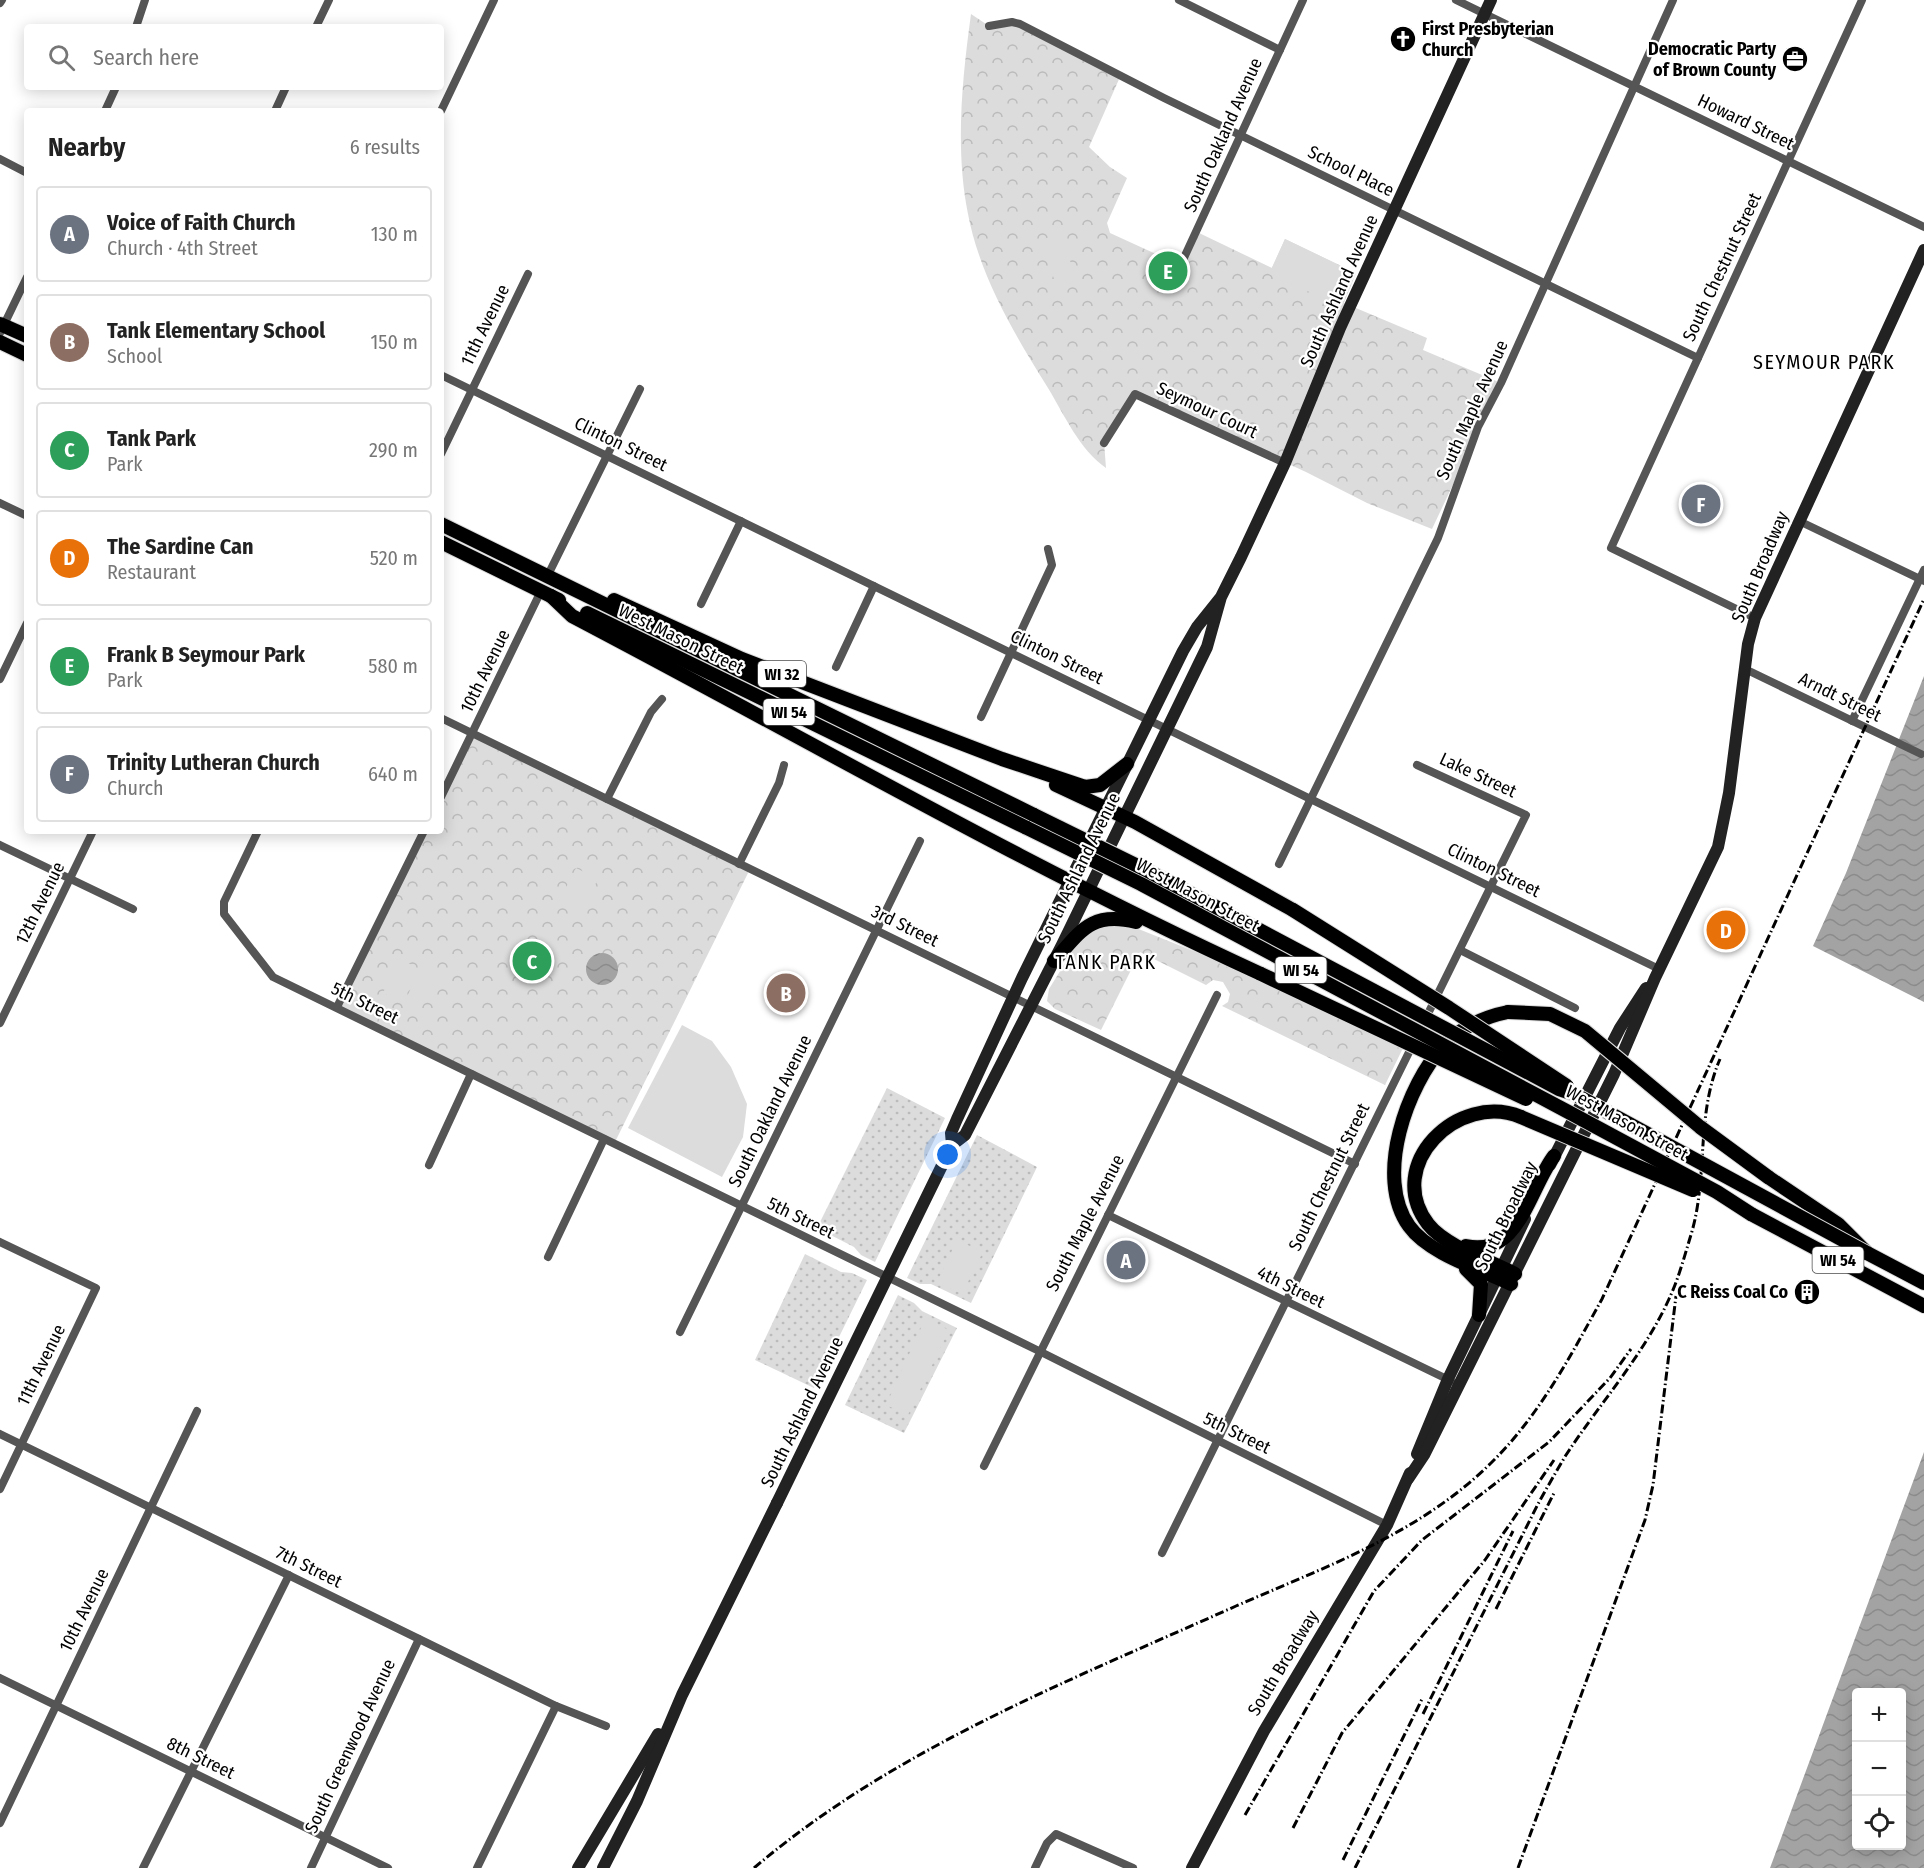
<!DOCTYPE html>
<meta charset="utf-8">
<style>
:root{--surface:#fff;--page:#f6f6f6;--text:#222;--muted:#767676;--line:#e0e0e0;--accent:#000}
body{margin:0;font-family:"Fira Sans Condensed",sans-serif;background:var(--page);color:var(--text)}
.controls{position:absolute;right:18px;bottom:18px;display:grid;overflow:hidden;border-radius:6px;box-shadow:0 3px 15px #0003}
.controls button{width:54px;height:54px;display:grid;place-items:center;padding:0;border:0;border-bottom:2px solid var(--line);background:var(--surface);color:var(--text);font:30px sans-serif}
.you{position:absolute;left:948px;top:1155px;width:21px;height:21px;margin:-15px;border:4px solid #fff;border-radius:50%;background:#1a73e8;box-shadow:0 0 0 9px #1a73e833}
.badge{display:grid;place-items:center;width:39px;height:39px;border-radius:50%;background:var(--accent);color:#fff;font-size:20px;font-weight:700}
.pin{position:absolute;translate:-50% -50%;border:3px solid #fff;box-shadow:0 2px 6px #0006}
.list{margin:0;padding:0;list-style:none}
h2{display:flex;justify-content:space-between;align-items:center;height:78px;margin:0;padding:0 24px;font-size:26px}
h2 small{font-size:20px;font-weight:400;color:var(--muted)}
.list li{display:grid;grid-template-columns:39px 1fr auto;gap:18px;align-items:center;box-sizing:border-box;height:96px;margin:0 12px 12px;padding:0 12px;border:2px solid var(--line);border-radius:6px}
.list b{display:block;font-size:22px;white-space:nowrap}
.list p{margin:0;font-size:20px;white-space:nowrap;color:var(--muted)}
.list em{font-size:20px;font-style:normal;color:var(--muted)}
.icon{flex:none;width:33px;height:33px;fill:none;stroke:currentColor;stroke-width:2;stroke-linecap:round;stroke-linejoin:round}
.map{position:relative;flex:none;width:1924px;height:1868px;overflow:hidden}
.search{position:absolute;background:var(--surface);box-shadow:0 3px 15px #0003;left:24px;top:24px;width:420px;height:66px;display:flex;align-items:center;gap:15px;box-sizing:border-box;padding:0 21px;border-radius:6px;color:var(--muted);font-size:22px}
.panel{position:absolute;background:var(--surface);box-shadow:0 3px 15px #0003;left:24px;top:108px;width:420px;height:726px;border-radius:6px}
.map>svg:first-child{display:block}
</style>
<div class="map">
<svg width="1924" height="1868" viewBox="0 0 1924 1868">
<defs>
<pattern id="grass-dots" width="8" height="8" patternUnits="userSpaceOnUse" patternTransform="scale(1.5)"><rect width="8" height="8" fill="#dcdcdc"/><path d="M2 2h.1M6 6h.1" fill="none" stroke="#bbb" stroke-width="1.8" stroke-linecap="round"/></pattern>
<pattern id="park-crowns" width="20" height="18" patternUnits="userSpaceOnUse" patternTransform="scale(1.5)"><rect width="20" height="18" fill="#dcdcdc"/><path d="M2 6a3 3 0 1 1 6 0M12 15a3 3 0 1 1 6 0" fill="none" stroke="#bbb"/></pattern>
<pattern id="water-waves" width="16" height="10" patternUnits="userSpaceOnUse" patternTransform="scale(1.5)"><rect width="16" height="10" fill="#a3a3a3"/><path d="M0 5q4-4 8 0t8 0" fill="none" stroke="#8b8b8b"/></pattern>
</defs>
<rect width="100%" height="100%" fill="#fff"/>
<!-- grass -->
<g fill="url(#grass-dots)">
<path d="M887,1088L945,1118L875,1262L861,1255L854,1247L817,1228Z"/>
<path d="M977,1135L1037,1167L971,1303L931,1284H920L907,1278Z"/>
<path d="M805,1254L841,1272L852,1273L867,1280L814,1388L755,1360Z"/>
<path d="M898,1295L914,1303L922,1311L957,1328L904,1433L845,1405Z"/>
</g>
<!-- park -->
<g fill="url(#park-crowns)">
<path d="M971,14L989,26L1012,22L1120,77L1089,147L1110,167L1127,178L1107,223L1110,233L1180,265L1197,232L1272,268L1285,239L1356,273L1344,303L1427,338L1423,350L1501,383L1432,529L1367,503L1306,472L1135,394L1104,442L1106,468C1079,449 1065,416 1048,388C1015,335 980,277 968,214C955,149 962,80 971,14Z"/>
<path d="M473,733L750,869L614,1144L337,1007L424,831H441V797Z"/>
<path d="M1105,923L1136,928L1211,958L1403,1048L1385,1085L1222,1006L1228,1002L1230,994L1223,982L1213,980L1206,985L1140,952L1101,1030L1055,1009L1047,1001L1049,989L1075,947L1082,938Z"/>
</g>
<!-- garden -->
<g fill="#dcdcdc">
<path d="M1061,233L1076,279L1056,285L1041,240Z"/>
<path d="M1285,239L1345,268L1330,301L1269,274Z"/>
<path d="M576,868L598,879L580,914L558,903Z"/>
<path d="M398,959L415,966L399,1001L383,993Z"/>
<path d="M420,969L436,977L420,1011L404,1003Z"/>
<path d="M682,1025L712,1041L731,1067L747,1104L743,1137L722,1177L628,1128Z"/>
<path d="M957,1240L983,1252L962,1294L937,1282Z"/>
<path d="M925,1319L949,1330L908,1415L886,1405Z"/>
</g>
<!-- water -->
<g fill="url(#water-waves)" fill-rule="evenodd">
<path d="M1924,676V1002L1813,946L1846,873Z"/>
<circle cx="602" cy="969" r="16"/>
<path d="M1924,1452V1868H1770ZM1902,1692V1846H1856V1692Z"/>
</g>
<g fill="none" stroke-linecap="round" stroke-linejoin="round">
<!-- primary casing -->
<g stroke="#dbdbdb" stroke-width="16">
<g id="primary">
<path d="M0,324L27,336"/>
<path d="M0,342L27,355"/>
<path d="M441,524L1034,815"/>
<path d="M441,542L559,600"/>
<path d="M551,596L572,616C801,736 1025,866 1261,974"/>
<path d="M614,600L742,659L1002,759L1085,787L1100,785L1127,764"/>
<path d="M587,613L1027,828"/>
<path d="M1056,785L1135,822L1293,910"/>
<path d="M1054,961C1081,931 1091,911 1136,922"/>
<path d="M1508,1012C1483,1017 1462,1027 1444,1045C1407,1085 1374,1177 1409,1226C1429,1254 1480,1269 1511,1284"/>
<path d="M1768,1177L1838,1224L1867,1253L1924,1283"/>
<path d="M1751,1214L1924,1306"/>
<path d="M1466,1246C1519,1258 1529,1189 1554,1156"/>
<path d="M1466,1269L1481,1284L1479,1315"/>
<path d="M1515,1274C1490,1261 1445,1246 1428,1224C1383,1165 1458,1091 1521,1117"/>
</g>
</g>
<!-- street -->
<g stroke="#555" stroke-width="8">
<path d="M1179,0L1280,50"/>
<path d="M1456,0L1924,227"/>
<path d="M0,3L2,0"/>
<path d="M989,26L1012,22L1020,24L1164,98L1698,358"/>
<path d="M136,27L145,0"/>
<path d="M316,27L329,0"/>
<path d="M105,111L116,87"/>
<path d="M275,111L286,87"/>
<path d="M441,111L494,0"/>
<path d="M0,159L27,173"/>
<path d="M1164,277L1182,262L1303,0"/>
<path d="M0,333L27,277"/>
<path d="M441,375L1659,969"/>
<path d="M1104,443L1135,394L1285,463"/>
<path d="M441,454L528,274"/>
<path d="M0,503L27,516"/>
<path d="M1799,521L1924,581"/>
<path d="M547,577L640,389"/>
<path d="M701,604L741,521"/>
<path d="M1755,618L1611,548L1862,0"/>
<path d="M836,667L874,586"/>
<path d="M1745,669L1921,754"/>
<path d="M0,679L27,623"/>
<path d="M981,717L1052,565L1048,549"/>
<path d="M441,718L1355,1164"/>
<path d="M1852,721L1924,570"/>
<path d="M441,797L541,591"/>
<path d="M607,799L651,712L662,699"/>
<path d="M258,831L224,902V914L273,977L1039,1351L1387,1525"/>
<path d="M0,845L133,909"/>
<path d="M739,864L779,783L784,765"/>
<path d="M1279,864L1438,538L1478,427L1501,383L1673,0"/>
<path d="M1460,950L1575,1008"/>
<path d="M337,1007L424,831"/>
<path d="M0,1023L93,831"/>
<path d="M429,1165L471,1074"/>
<path d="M1108,1215L1451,1381"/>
<path d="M0,1242L96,1288L0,1489"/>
<path d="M548,1257L604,1139"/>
<path d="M680,1332L920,841"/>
<path d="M0,1434L556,1706L606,1726"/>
<path d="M984,1466L1217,995"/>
<path d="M1162,1553L1526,815L1417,765"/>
<path d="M0,1678L388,1868"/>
<path d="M0,1823L197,1411"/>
<path d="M143,1868L289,1575"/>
<path d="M311,1868L419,1639"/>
<path d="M477,1868L556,1706"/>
<path d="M1035,1868L1047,1843L1056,1834L1133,1868"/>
</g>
<!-- secondary -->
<g stroke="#222" stroke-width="12">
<path d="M1221,597L1207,647L1062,945L965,1135L952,1145L951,1133L957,1119L1022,978L1183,651L1197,627L1221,597L1241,557L1285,463L1340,328L1491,0"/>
<path d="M1550,1165L1620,1028L1646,988"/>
<path d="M1417,1454L1448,1379L1525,1219"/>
<path d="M1408,1479L1424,1455L1614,1074L1655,978L1718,847L1729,793L1748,644L1755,618L1924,250"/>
<path d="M578,1868L658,1734"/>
<path d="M603,1868L637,1801L682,1695L777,1503"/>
<path d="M1192,1868L1264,1731L1387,1525L1410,1473"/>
</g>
<!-- primary -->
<use href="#primary" stroke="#000" stroke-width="14"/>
<!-- rail -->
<g stroke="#000" stroke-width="3" stroke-dasharray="9 3 1.5 3" stroke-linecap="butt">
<path d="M1496,1609L1555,1491"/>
<path d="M1423,1714L1513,1531"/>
<path d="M1245,1815L1374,1591L1422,1540L1549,1442L1610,1378L1631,1349"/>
<path d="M1293,1828L1342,1733L1485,1560L1554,1460"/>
<path d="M1343,1860L1422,1699"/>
<path d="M754,1868C895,1748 1069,1681 1236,1606C1327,1566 1419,1534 1491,1463C1539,1416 1570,1357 1602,1299L1924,599"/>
<path d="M1355,1868L1537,1506C1546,1489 1556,1472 1566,1455C1600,1403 1643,1356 1669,1299C1678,1280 1684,1258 1690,1238C1709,1179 1695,1117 1720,1059"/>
<path d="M1518,1868L1645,1520L1653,1485L1676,1296"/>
</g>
<!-- primary-bridge casing -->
<g stroke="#dbdbdb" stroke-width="16" stroke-linecap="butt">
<g id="primary-bridge">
<path d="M1034,815L1148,871L1559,1089L1574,1094L1867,1253"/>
<path d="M1027,828L1141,884L1574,1115L1717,1192L1751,1214"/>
<path d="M1293,910L1449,1008L1567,1086"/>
<path d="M1261,974L1526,1099"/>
<path d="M1508,1012L1550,1014L1585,1031L1700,1127L1768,1177"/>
<path d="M1521,1117L1693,1190"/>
</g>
</g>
<!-- secondary-bridge -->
<path stroke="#222" stroke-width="12" d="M777,1503L952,1145"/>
<!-- primary-bridge -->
<use href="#primary-bridge" stroke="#000" stroke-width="14"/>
</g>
<!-- icons -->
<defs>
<g id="church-disc" transform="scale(1.35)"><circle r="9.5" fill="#000" stroke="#fff"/><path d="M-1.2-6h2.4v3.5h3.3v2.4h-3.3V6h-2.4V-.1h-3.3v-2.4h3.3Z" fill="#fff"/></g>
<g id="office-disc" transform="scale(1.35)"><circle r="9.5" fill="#000" stroke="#fff"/><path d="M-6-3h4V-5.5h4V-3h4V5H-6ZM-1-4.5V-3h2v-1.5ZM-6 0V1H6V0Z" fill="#fff"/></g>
<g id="building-disc" transform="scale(1.35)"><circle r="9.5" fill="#000" stroke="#fff"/><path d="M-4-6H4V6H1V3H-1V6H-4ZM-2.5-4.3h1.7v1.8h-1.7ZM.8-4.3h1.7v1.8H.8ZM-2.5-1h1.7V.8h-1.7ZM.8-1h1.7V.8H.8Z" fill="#fff"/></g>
</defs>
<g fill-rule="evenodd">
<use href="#church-disc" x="1403" y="39"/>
<use href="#office-disc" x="1795" y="59"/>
<use href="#building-disc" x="1807" y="1292"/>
</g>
<g text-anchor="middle" stroke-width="4.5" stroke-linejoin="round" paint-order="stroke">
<!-- shield labels -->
<g fill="#fff" stroke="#4c4c4c" stroke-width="1.5">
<rect x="758" y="661" width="48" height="26" rx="4.5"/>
<rect x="763.5" y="699" width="51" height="26" rx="4.5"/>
<rect x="1275.5" y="957" width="51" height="26" rx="4.5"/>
<rect x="1812.5" y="1247" width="51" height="26" rx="4.5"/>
</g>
<g font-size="16" font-weight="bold" fill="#000">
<text x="782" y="680">WI 32</text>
<text x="789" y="718">WI 54</text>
<text x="1301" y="976">WI 54</text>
<text x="1838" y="1266">WI 54</text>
</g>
<!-- poi labels -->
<g font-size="18" font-weight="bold" fill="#000" stroke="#fff" text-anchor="end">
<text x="1422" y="35" text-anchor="start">First Presbyterian<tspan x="1422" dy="21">Church</tspan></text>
<text x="1776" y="55">Democratic Party<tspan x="1776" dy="21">of Brown County</tspan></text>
<text x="1788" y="1298">C Reiss Coal Co</text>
</g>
<!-- street labels -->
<g font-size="18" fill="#000" stroke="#fff">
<text transform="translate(1746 122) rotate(26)" y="6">Howard Street</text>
<text transform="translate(1223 135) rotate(-66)" y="6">South Oakland Avenue</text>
<text transform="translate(1351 171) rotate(26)" y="6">School Place</text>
<text transform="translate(1722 267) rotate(-65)" y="6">South Chestnut Street</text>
<text transform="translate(1339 291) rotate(-66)" y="6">South Ashland Avenue</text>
<text transform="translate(485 325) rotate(-64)" y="6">11th Avenue</text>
<text transform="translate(1207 410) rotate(25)" y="6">Seymour Court</text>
<text transform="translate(1472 410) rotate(-66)" y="6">South Maple Avenue</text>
<text transform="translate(621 444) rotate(26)" y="6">Clinton Street</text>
<text transform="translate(1760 567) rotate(-67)" y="6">South Broadway</text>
<text transform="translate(681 639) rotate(26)" y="6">West Mason Street</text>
<text transform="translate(1057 657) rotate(26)" y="6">Clinton Street</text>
<text transform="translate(485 671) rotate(-64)" y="6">10th Avenue</text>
<text transform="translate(1840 697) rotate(26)" y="6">Arndt Street</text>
<text transform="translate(1478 775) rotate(25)" y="6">Lake Street</text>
<text transform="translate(1079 868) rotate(-64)" y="6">South Ashland Avenue</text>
<text transform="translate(1494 870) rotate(26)" y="6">Clinton Street</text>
<text transform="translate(1198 895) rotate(28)" y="6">West Mason Street</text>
<text transform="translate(40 903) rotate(-64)" y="6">12th Avenue</text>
<text transform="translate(905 926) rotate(26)" y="6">3rd Street</text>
<text transform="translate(365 1003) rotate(26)" y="6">5th Street</text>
<text transform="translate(770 1111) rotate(-64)" y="6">South Oakland Avenue</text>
<text transform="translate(1627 1123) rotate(29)" y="6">West Mason Street</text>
<text transform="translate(1329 1177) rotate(-64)" y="6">South Chestnut Street</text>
<text transform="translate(1506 1216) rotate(-64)" y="6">South Broadway</text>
<text transform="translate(801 1218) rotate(26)" y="6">5th Street</text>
<text transform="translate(1085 1223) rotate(-63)" y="6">South Maple Avenue</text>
<text transform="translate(1291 1287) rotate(26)" y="6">4th Street</text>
<text transform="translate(41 1365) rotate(-64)" y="6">11th Avenue</text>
<text transform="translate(802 1412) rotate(-64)" y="6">South Ashland Avenue</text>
<text transform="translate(1237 1433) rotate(26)" y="6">5th Street</text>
<text transform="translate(309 1567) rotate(26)" y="6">7th Street</text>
<text transform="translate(84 1610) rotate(-64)" y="6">10th Avenue</text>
<text transform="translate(1283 1663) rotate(-59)" y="6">South Broadway</text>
<text transform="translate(350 1746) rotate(-65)" y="6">South Greenwood Avenue</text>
<text transform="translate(201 1758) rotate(26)" y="6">8th Street</text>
</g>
<!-- neighbourhood labels -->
<g font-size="20" letter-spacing="1.5" fill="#000" stroke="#fff">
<text x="1824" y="369">SEYMOUR PARK</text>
<text x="1106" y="969">TANK PARK</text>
</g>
</g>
</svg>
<div class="controls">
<button>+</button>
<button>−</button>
<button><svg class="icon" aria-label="locate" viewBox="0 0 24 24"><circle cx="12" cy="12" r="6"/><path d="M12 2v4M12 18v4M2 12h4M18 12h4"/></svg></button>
</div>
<div class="you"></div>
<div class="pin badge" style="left:1126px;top:1260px;background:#6b7280">A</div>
<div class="pin badge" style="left:786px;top:993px;background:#8d6e63">B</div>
<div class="pin badge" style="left:532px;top:961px;background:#2e9e5b">C</div>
<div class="pin badge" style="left:1726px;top:930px;background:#e8710a">D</div>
<div class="pin badge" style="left:1168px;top:271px;background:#2e9e5b">E</div>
<div class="pin badge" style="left:1701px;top:504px;background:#6b7280">F</div>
<div class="search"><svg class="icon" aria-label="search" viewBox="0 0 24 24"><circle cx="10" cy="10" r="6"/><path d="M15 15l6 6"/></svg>Search here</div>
<section class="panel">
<h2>Nearby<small>6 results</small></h2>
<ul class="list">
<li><span class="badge" style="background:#6b7280">A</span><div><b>Voice of Faith Church</b><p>Church · 4th Street</p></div><em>130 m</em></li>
<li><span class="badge" style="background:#8d6e63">B</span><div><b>Tank Elementary School</b><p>School</p></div><em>150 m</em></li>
<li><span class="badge" style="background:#2e9e5b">C</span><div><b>Tank Park</b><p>Park</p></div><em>290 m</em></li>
<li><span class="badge" style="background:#e8710a">D</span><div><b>The Sardine Can</b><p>Restaurant</p></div><em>520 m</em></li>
<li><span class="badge" style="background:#2e9e5b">E</span><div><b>Frank B Seymour Park</b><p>Park</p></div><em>580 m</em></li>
<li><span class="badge" style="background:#6b7280">F</span><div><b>Trinity Lutheran Church</b><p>Church</p></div><em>640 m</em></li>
</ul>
</section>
</div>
